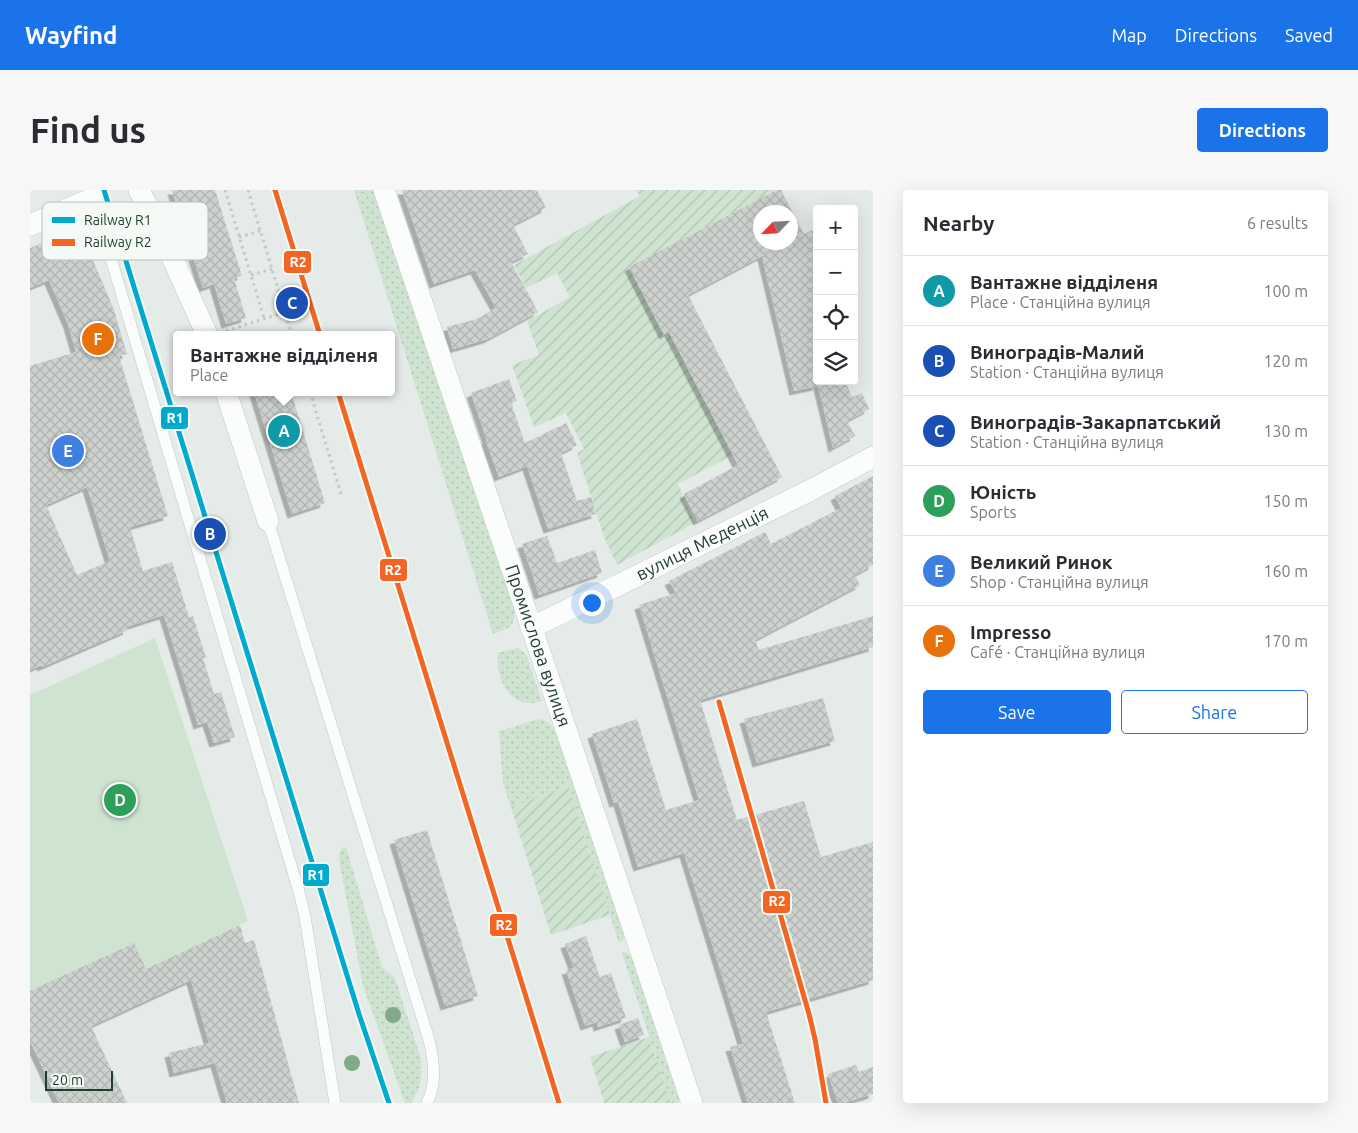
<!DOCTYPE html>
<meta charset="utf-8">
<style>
:root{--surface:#fff;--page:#f7f7f7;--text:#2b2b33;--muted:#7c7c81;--line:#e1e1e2;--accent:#1a73e8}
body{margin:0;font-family:Ubuntu,sans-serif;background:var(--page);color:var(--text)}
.controls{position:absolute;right:15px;top:15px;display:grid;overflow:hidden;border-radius:5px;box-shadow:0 5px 20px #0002}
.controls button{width:45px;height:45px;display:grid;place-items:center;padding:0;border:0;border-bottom:1px solid var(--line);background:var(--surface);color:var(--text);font:25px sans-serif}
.compass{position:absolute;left:723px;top:15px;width:45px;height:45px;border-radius:50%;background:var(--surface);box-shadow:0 5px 20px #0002;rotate:245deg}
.scale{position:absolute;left:15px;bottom:12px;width:68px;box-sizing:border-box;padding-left:5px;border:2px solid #233e31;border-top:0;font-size:14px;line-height:18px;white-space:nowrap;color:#233e31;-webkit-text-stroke:4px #f4f9f6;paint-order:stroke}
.you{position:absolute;left:561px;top:412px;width:18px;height:18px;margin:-12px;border:4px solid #fff;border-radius:50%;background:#1a73e8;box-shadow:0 0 0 8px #1a73e833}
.badge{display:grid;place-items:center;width:32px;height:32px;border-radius:50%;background:var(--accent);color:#fff;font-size:16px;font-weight:700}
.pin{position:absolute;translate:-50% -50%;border:2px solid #fff;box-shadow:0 1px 5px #0006}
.popup{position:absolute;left:143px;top:141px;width:222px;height:65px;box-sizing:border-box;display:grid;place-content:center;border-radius:5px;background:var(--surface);filter:drop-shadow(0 1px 4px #0005);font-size:16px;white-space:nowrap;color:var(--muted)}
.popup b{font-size:19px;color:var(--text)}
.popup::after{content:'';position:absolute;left:50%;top:100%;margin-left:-10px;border:10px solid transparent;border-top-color:var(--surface)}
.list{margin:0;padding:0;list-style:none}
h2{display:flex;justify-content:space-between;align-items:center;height:65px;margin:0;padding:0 20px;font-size:21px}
h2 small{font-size:16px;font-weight:400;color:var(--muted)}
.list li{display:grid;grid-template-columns:32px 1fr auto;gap:15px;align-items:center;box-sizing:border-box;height:70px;padding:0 20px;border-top:1px solid var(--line)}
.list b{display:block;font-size:19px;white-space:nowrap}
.list p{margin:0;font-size:16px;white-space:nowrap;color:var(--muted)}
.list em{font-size:16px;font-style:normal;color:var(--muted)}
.actions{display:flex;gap:10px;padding:15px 20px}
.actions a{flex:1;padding:11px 0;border:1px solid var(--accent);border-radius:5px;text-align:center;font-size:18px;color:var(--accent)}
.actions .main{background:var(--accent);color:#fff}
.icon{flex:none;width:28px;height:28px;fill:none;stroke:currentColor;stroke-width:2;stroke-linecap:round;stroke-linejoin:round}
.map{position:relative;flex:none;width:843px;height:913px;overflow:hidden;border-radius:5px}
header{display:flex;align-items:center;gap:30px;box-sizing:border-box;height:70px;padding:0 25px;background:var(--accent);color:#fff}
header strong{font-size:24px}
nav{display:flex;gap:28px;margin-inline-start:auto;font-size:18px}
.intro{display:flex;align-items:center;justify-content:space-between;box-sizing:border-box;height:120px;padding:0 30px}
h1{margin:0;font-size:35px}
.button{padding:12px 22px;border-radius:5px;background:var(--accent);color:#fff;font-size:18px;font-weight:700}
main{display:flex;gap:30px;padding:0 30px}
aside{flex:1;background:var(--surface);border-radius:5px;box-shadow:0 5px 20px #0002}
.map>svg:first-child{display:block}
</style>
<header>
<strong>Wayfind</strong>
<nav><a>Map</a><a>Directions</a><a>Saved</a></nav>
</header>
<div class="intro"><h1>Find us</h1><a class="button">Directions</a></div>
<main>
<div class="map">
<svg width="843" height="913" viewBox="0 0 843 913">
<defs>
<pattern id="grass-dots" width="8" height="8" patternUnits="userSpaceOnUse" patternTransform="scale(1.25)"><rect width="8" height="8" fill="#cfe3d1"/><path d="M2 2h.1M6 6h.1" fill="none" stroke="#b1c4b4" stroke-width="1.8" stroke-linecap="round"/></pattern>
<pattern id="garden-furrows" width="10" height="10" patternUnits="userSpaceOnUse" patternTransform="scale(1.25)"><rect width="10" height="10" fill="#cfe3d1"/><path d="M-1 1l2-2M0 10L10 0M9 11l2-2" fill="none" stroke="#b1c4b4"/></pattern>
<pattern id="building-cross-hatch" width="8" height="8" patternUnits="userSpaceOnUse" patternTransform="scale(1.25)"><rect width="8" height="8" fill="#cdd2cf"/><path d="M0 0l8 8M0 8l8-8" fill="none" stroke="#b0b5b2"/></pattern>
<filter id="shadow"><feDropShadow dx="-4.5" dy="4.5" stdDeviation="0" flood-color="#0004"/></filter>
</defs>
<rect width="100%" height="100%" fill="#e5ebe8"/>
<!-- grass -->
<g fill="url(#grass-dots)">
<path d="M324,0H344L484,419C486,438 478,438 463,444Z"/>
<path d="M487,458L496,464L512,511C480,521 465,489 468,463Z"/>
<path d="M509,529C518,530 521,534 526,542L594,746V750L589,753L538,596L481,617L473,594L469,541Z"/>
<path d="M316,657L352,777L365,788L390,865C393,883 392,898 381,913H375L333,796L309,669C309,664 310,658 316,657Z"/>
<path d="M595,762L601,766L650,913H641L592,763Z"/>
</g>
<!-- garden -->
<g fill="url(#garden-furrows)">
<path d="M606,0H747L599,77L634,145L639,142L703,265L648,294L665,333L587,375L574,347L547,263L554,259L536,223L504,237L482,175L509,165L497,131L540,107L527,83L496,98L484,75L610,6Z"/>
<path d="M538,596L580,725L521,745L481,617Z"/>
<path d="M619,847L641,913H574L560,867Z"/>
</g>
<!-- pitch -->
<path fill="#cfe3d1" d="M125,448L218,731L0,833V505Z"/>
<!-- building -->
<g fill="url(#building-cross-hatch)" fill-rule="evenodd" filter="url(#shadow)">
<path d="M142,0H185L212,86L204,88L216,128L196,134L184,94L173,98Z"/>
<path d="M372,0H507L516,18L483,35L498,64L481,72L508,122L458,149L423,159L417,137L447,129L466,118L445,80L404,94Z"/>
<path d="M747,0H751L774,44L787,38V196L764,201L732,66L658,105L752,287L668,331L654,304L708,275L639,142L634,145L599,77ZM730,22H760V52H730Z"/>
<path d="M49,37L84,120L97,164L89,166L138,326L100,337L113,381L142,372L159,427L163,426L176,468H173L184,504L191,502L205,547L184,553L177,532L168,535L134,425L96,437L98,440L12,477L11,475L0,480V176L46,162L38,134L19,90L0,98V58ZM57,297L80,371L47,385L16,315Z"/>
<path d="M479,189L487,211L481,213L495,253L536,233L547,255L531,263L547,311L561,307L566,324L518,339L497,276L469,287L456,251L457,250L441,203Z"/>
<path d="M787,191H815L822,207L832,203L839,219L817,231L825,246L803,258Z"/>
<path d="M224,202H261L295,313L262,324Z"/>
<path d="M843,286V375L825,385L830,395L725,450L729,460L843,426V457L670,510L707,630L774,611L791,667L843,652V790L736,822L765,913H718L700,857L713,854L654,663L608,677L588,612L584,613L562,544L607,529L636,620L669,610L609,415L646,403L639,391L735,342L741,354L811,318L805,306Z"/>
<path d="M517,346L527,373L565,360L572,383L509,405L492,354Z"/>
<path d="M793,508L805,551L727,573L714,529Z"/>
<path d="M397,640L448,806L415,816L364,650Z"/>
<path d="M210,735L215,753L224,750L269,913H197L185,873L144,883L139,863L179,853L161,790L61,836L97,913H29L0,851V801L104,753L116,779Z"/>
<path d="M556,746L570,787L581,783L596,828L568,837L567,832L555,836L536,780L544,778L535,754Z"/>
<path d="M608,828L614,845L595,852L589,835Z"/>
<path d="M826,875L829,882L843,877V904L814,913H808L798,884Z"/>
</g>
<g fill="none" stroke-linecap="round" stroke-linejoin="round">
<!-- service casing -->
<g stroke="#c2c8c5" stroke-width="12">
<g id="service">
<path d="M63,8L269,702L275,727L305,913"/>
<path d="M238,331L399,850C404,871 407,893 397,913"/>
</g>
</g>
<!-- minor casing -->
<g stroke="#c2c8c5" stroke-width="22">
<g id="minor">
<path d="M109,0L132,45L177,145"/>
<path id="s1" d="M354,0L662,913"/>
<path d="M0,35L63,8"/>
<path d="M196,202L238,331"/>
<path id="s2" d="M501,438L779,301L843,267"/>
</g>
</g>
<!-- path -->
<g stroke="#c2cac5" stroke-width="3" stroke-dasharray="2.5 4" stroke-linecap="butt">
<path d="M195,0L234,128"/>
<path d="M218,0L262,145"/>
<path d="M209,47L230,41"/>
<path d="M221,85L242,79"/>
<path d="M196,141L255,122"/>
<path d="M280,202L312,307"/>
</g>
<!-- service -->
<use href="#service" stroke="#fbfcfc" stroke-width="11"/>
<!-- minor -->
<use href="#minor" stroke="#fbfcfc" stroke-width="21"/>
<!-- rail-1 casing -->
<g stroke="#f4f9f6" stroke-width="9">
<path id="rail-1" d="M74,0L329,824L359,913"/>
</g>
<!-- rail-2 casing -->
<g stroke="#f4f9f6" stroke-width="9">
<g id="rail-2">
<path d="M245,0L290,145"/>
<path d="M308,202L529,913"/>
<path d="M689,512L779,824L785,849L796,913"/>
</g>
</g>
<!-- rail-1 -->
<use href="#rail-1" stroke="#00a9ce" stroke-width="5"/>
<!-- rail-2 -->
<use href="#rail-2" stroke="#f26522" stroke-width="5"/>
</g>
<!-- trees -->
<g fill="#80aa89">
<circle cx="363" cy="825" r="8"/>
<circle cx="322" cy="873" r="8"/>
</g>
<g text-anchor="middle" stroke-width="4.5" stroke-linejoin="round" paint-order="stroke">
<!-- street labels -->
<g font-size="18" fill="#233e31" stroke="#f4f9f6">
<text dy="6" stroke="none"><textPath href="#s2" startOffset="191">вулиця Меденція</textPath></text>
<text dy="6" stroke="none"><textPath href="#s1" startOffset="481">Промислова вулиця</textPath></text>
</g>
</g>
<!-- legend -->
<rect x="12" y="12" width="166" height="58" rx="8" fill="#f4f9f6" stroke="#b5c1bb" stroke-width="1"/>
<rect x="22" y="27" width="23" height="6" fill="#00a9ce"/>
<rect x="22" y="49" width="23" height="7" fill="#f26522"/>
<g font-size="14" fill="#233e31">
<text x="54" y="35">Railway R1</text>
<text x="54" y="57">Railway R2</text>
</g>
<g stroke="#f4f9f6" stroke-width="2">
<rect x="253" y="60" width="29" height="24" rx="5" fill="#f26522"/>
<rect x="130" y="216" width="29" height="24" rx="5" fill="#00a9ce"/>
<rect x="349" y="368" width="29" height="24" rx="5" fill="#f26522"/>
<rect x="272" y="673" width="28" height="24" rx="5" fill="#00a9ce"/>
<rect x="732" y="700" width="29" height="24" rx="5" fill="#f26522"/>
<rect x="459" y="723" width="29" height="24" rx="5" fill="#f26522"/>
</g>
<g font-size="14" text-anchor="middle" font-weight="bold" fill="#fff">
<text x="268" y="77">R2</text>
<text x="145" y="233">R1</text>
<text x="363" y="385">R2</text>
<text x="286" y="690">R1</text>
<text x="747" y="716">R2</text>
<text x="474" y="740">R2</text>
</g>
</svg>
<div class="controls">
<button>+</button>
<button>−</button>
<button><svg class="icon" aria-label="locate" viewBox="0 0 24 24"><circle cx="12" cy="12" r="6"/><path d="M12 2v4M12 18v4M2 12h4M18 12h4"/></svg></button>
<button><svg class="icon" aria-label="layers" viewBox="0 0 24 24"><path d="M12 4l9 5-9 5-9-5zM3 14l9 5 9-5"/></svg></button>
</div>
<svg class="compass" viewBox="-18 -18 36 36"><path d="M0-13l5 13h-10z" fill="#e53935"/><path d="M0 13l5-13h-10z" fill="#7c7c81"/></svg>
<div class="scale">20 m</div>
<div class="you"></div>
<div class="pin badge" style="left:254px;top:241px;background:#0f9aa8">A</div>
<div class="popup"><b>Вантажне відділеня</b>Place</div>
<div class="pin badge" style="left:180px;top:344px;background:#1a4fb4">B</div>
<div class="pin badge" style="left:262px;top:113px;background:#1a4fb4">C</div>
<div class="pin badge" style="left:90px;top:610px;background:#2e9e5b">D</div>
<div class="pin badge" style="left:38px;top:261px;background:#3f7fe0">E</div>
<div class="pin badge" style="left:68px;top:149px;background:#e8710a">F</div>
</div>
<aside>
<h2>Nearby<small>6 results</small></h2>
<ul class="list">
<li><span class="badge" style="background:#0f9aa8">A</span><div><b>Вантажне відділеня</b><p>Place · Станційна вулиця</p></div><em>100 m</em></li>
<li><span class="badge" style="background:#1a4fb4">B</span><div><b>Виноградів-Малий</b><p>Station · Станційна вулиця</p></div><em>120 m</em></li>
<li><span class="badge" style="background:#1a4fb4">C</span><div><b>Виноградів-Закарпатський</b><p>Station · Станційна вулиця</p></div><em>130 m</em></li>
<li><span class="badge" style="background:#2e9e5b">D</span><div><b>Юність</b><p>Sports</p></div><em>150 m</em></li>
<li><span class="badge" style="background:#3f7fe0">E</span><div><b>Великий Ринок</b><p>Shop · Станційна вулиця</p></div><em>160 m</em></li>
<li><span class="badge" style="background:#e8710a">F</span><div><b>Impresso</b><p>Café · Станційна вулиця</p></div><em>170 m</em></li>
</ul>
<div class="actions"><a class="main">Save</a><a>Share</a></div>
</aside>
</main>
